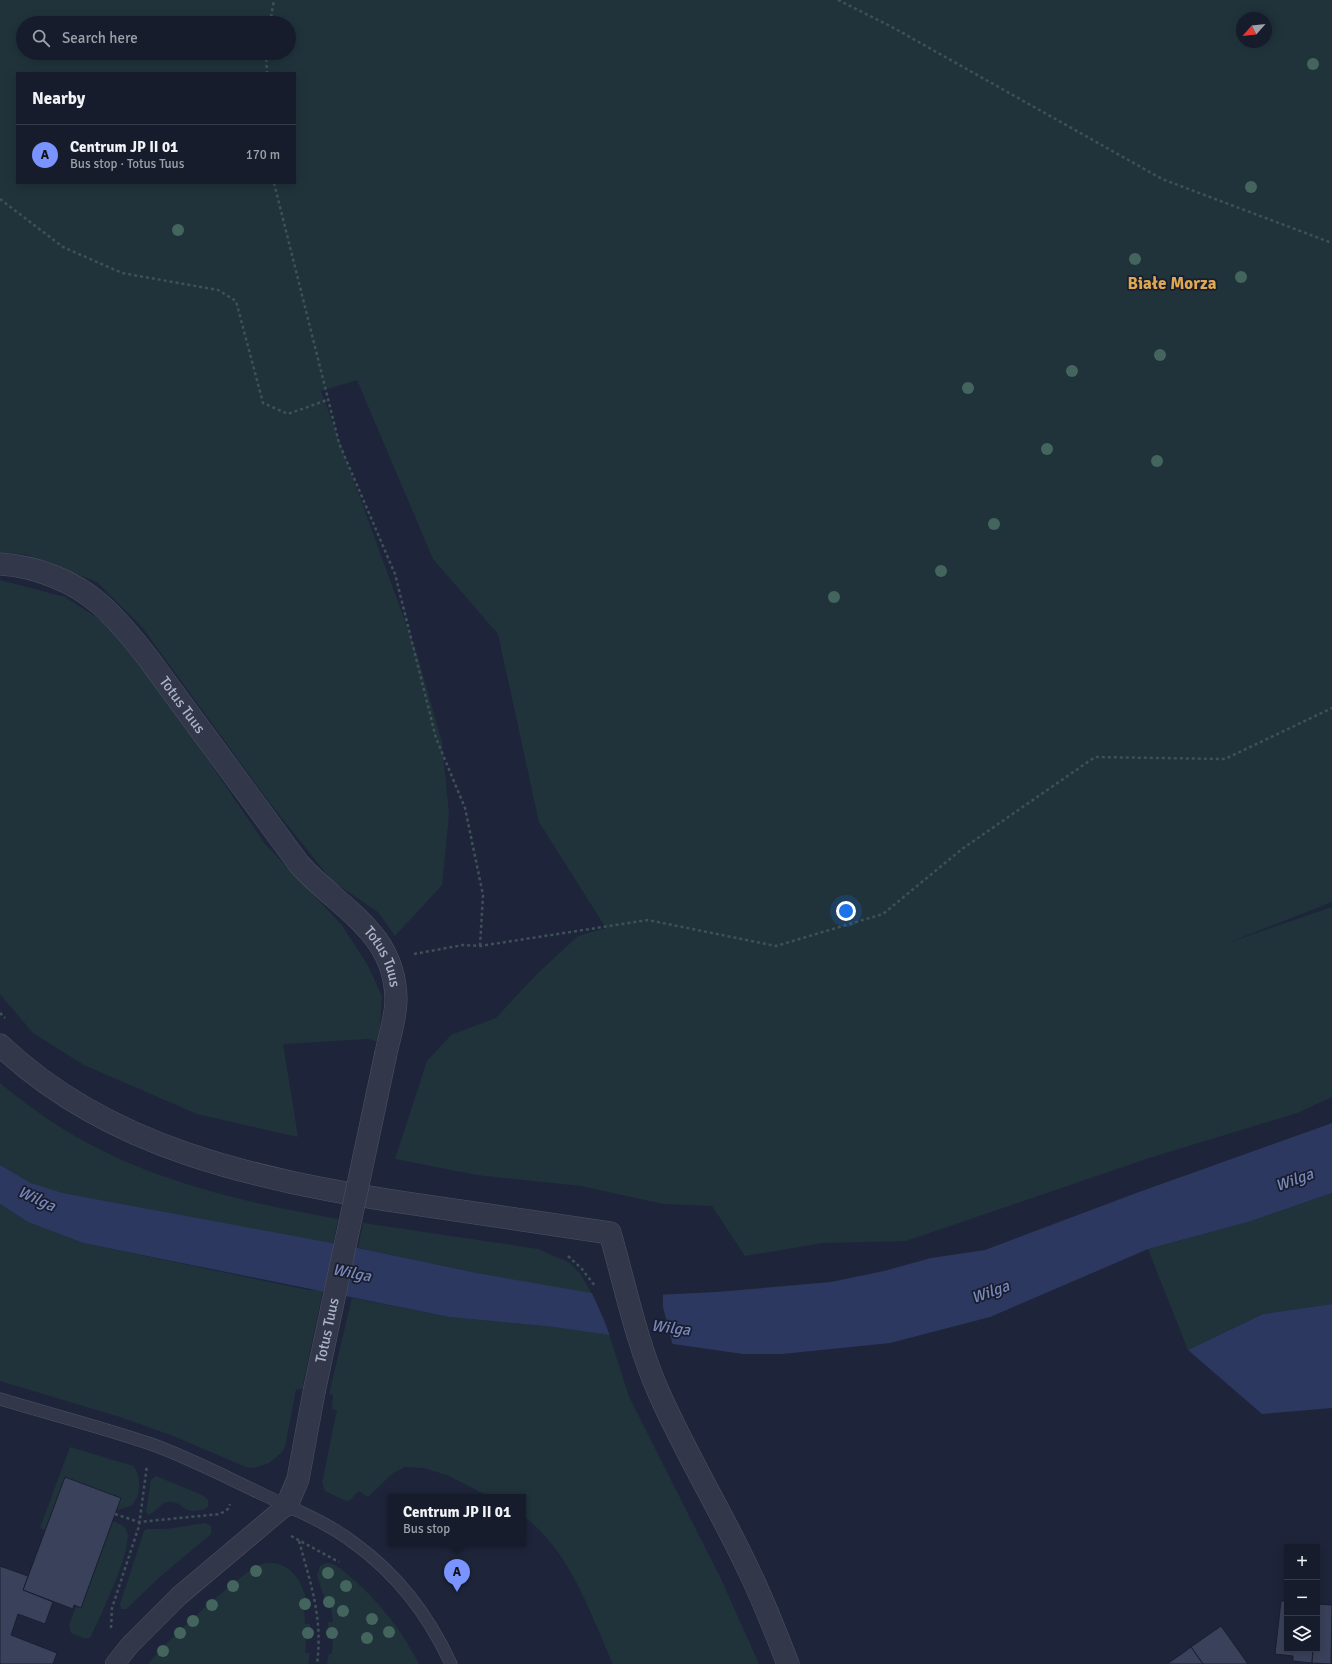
<!DOCTYPE html>
<meta charset="utf-8">
<style>
:root{--surface:#161c2c;--page:#1f2534;--text:#f1f3f6;--muted:#9ea1a9;--line:#353a48;--accent:#7994ff}
body{margin:0;font-family:Signika,sans-serif;background:var(--page);color:var(--text)}
.controls{position:absolute;right:12px;bottom:12px;display:grid;overflow:hidden;border-radius:0px;box-shadow:0 2px 10px #0003}
.controls button{width:36px;height:36px;display:grid;place-items:center;padding:0;border:0;border-bottom:1px solid var(--line);background:var(--surface);color:var(--text);font:20px sans-serif}
.compass{position:absolute;left:1236px;top:12px;width:36px;height:36px;border-radius:50%;background:var(--surface);box-shadow:0 2px 10px #0003;rotate:243deg}
.you{position:absolute;left:846px;top:911px;width:14px;height:14px;margin:-10px;border:3px solid #fff;border-radius:50%;background:#1a73e8;box-shadow:0 0 0 6px #1a73e833}
.badge{display:grid;place-items:center;width:26px;height:26px;border-radius:50%;background:var(--accent);color:#111;font-size:13px;font-weight:700}
.pin{position:absolute;translate:-50% -33px;filter:drop-shadow(0 1px 2px #0008)}
.pin::after{content:'';position:absolute;top:21px;width:14px;height:12px;background:inherit;clip-path:polygon(0 0,100% 0,50% 100%)}
.popup{position:absolute;left:388px;top:1494px;width:138px;height:52px;box-sizing:border-box;display:grid;place-content:center;border-radius:0px;background:var(--surface);filter:drop-shadow(0 1px 3px #0005);font-size:13px;white-space:nowrap;color:var(--muted)}
.popup b{font-size:15px;color:var(--text)}
.popup::after{content:'';position:absolute;left:50%;top:100%;margin-left:-8px;border:8px solid transparent;border-top-color:var(--surface)}
.list{margin:0;padding:0;list-style:none}
h2{display:flex;justify-content:space-between;align-items:center;height:52px;margin:0;padding:0 16px;font-size:17px}
h2 small{font-size:13px;font-weight:400;color:var(--muted)}
.list li{display:grid;grid-template-columns:26px 1fr auto;gap:12px;align-items:center;box-sizing:border-box;height:60px;padding:0 16px;border-top:1px solid var(--line)}
.list b{display:block;font-size:15px;white-space:nowrap}
.list p{margin:0;font-size:13px;white-space:nowrap;color:var(--muted)}
.list em{font-size:13px;font-style:normal;color:var(--muted)}
.icon{flex:none;width:22px;height:22px;fill:none;stroke:currentColor;stroke-width:2;stroke-linecap:round;stroke-linejoin:round}
.map{position:relative;flex:none;width:1332px;height:1664px;overflow:hidden}
.search{position:absolute;background:var(--surface);box-shadow:0 2px 10px #0003;left:16px;top:16px;width:280px;height:44px;display:flex;align-items:center;gap:10px;box-sizing:border-box;padding:0 14px;border-radius:22px;color:var(--muted);font-size:15px}
.panel{position:absolute;background:var(--surface);box-shadow:0 2px 10px #0003;left:16px;top:72px;width:280px;height:112px;border-radius:0px}
.map>svg:first-child{display:block}
</style>
<div class="map">
<svg width="1332" height="1664" viewBox="0 0 1332 1664">
<rect width="100%" height="100%" fill="#1e253a"/>
<!-- green -->
<g fill="#20333b" fill-rule="evenodd">
<path d="M0,0H1332V902L1230,942L1332,907V1097L1297,1113L1146,1159L906,1241L822,1243L745,1256L712,1206L663,1204L581,1186L477,1175L395,1159L427,1061L451,1035L496,1018L537,974L578,936L606,928L539,822L498,634L433,559L357,380L321,391L417,654L442,742L449,814L442,885L395,936L378,912L332,881L269,802L142,627L97,582L28,555L0,552ZM1242,18H1266V42H1242ZM23,23H289V53H23ZM17,73H295V183H17Z"/>
<path d="M0,580L65,597L107,624L168,701L265,844L341,924L367,964L382,996L379,1042L368,1039L283,1044L298,1137L197,1114L84,1065L33,1033L0,994Z"/>
<path d="M0,1083C29,1107 61,1130 95,1147C168,1185 257,1205 338,1219L333,1244L63,1193L31,1183L0,1165Z"/>
<path d="M1332,1193V1304L1263,1314L1188,1350L1148,1249L1248,1222Z"/>
<path d="M0,1204L28,1222L83,1243L308,1290H323L302,1389H296L285,1447L282,1452L269,1463L253,1468L246,1467L171,1435L120,1417L0,1381Z"/>
<path d="M363,1223L538,1249L570,1263L581,1275L592,1294L477,1273L358,1248Z"/>
<path d="M352,1298L449,1317L554,1327L609,1334L629,1397L721,1579L759,1664H613C590,1613 570,1550 523,1516V1497H490L447,1475L423,1468L405,1467L393,1473L368,1497L359,1491L350,1500L346,1501L325,1491L322,1483L337,1410L332,1409L333,1395L329,1394Z"/>
<path d="M70,1447L133,1466C142,1477 141,1496 131,1506L117,1510L121,1498L65,1478L45,1530L40,1528Z"/>
<path d="M156,1476L202,1495L208,1500V1506C206,1509 204,1509 200,1510C183,1514 185,1504 172,1502C160,1500 157,1513 148,1515L146,1511L151,1480Z"/>
<path d="M113,1521C119,1524 125,1525 127,1532C133,1549 99,1619 90,1638H84L71,1633L69,1626L76,1606L81,1608Z"/>
<path d="M205,1523L211,1526V1534L163,1574L126,1609H121L120,1604L144,1531L147,1529H166Z"/>
<path d="M265,1563C292,1560 304,1585 308,1607L304,1608L305,1624H310L311,1638L306,1637L305,1653H310L308,1664H148C171,1637 196,1615 222,1593C236,1582 248,1569 265,1563Z"/>
<path d="M327,1563C335,1563 342,1570 348,1575C378,1600 401,1629 419,1664H327L329,1654H332L333,1638L329,1637L328,1622H333L331,1606L327,1607L317,1575L320,1566Z"/>
</g>
<!-- water -->
<g fill="#2c385f">
<path d="M1332,1123V1193L1248,1222L1148,1249L990,1317L890,1343L782,1354H743L554,1327L449,1317L83,1243L28,1222L0,1204V1165L31,1183L63,1193L358,1248L477,1273L614,1297L717,1292L831,1282L884,1271L931,1258L985,1250L1139,1192Z"/>
<path d="M1332,1304V1408L1262,1414L1188,1350L1263,1314Z"/>
</g>
<!-- pier -->
<path fill="#1e253a" d="M591,1291L614,1295L663,1293V1307L673,1346L610,1336L604,1320Z"/>
<!-- building -->
<g fill="#3a425b" stroke="#1a1f31">
<path d="M65,1477L121,1498L81,1608L74,1605L73,1609L23,1590Z"/>
<path d="M0,1566L28,1576L23,1590L53,1602L45,1624L18,1614L11,1635L57,1653L53,1664H0Z"/>
<path d="M1281,1601H1287V1649H1313L1312,1663L1293,1661V1656L1275,1654Z"/>
<path d="M1317,1604L1332,1605L1331,1664L1312,1663L1313,1649H1317Z"/>
<path d="M1221,1626L1248,1664H1203L1191,1647Z"/>
<path d="M1191,1647L1203,1664H1167L1183,1653Z"/>
</g>
<g fill="none" stroke-linecap="round" stroke-linejoin="round">
<!-- service casing -->
<g stroke="#4d5265" stroke-width="13">
<path id="service" d="M0,1399C50,1414 101,1427 151,1444C190,1458 228,1478 266,1496C296,1510 328,1523 354,1543C397,1574 429,1616 451,1664"/>
</g>
<!-- pedestrian casing -->
<g stroke="#4d5265" stroke-width="20">
<path id="pedestrian" d="M115,1664L130,1645L179,1596L287,1505"/>
</g>
<!-- minor casing -->
<g stroke="#4d5265" stroke-width="23">
<g id="minor">
<path id="s1" d="M0,564C35,566 74,581 101,605C119,621 134,640 148,658L299,864C338,908 395,931 396,999C396,1017 390,1035 386,1053"/>
<path d="M0,1045C110,1149 256,1179 400,1202C470,1213 540,1223 610,1233C625,1285 637,1344 659,1393C686,1454 721,1511 749,1571C764,1602 776,1633 788,1664"/>
<path d="M287,1505L298,1479L314,1392"/>
</g>
</g>
<!-- path -->
<g stroke="#3e5058" stroke-width="2.5" stroke-dasharray="3 3" stroke-linecap="butt">
<path d="M838,0L892,27L1162,179L1332,243"/>
<path d="M270,23L274,0"/>
<path d="M266,53L267,73"/>
<path d="M274,183L339,443L395,574L436,738L465,808L483,895L480,946"/>
<path d="M0,199L63,247L122,273L218,290L236,301L263,403L288,414L327,400"/>
<path d="M414,954L463,945L480,946L648,920L776,946L883,914L962,849L1095,757L1225,759L1332,708"/>
<path d="M0,1013L5,1018"/>
<path d="M568,1256L582,1269L595,1286"/>
<path d="M115,1514L139,1522L220,1514L228,1509L230,1504"/>
<path d="M291,1536L339,1562"/>
<path d="M299,1541C311,1585 323,1618 317,1664"/>
<path d="M111,1628L112,1608L139,1526L147,1465"/>
</g>
<!-- service -->
<use href="#service" stroke="#32384a" stroke-width="12"/>
<!-- pedestrian -->
<use href="#pedestrian" stroke="#32384a" stroke-width="19"/>
<!-- minor -->
<use href="#minor" stroke="#32384a" stroke-width="22"/>
<!-- minor-bridge casing -->
<g stroke="#4d5265" stroke-width="23" stroke-linecap="butt">
<g id="minor-bridge">
<path id="s2" d="M314,1392L386,1053"/>
</g>
</g>
<!-- minor-bridge -->
<use href="#minor-bridge" stroke="#32384a" stroke-width="22"/>
</g>
<!-- trees -->
<g fill="#43655d">
<circle cx="1313" cy="64" r="6"/>
<circle cx="1251" cy="187" r="6"/>
<circle cx="178" cy="230" r="6"/>
<circle cx="1135" cy="259" r="6"/>
<circle cx="1241" cy="277" r="6"/>
<circle cx="1160" cy="355" r="6"/>
<circle cx="1072" cy="371" r="6"/>
<circle cx="968" cy="388" r="6"/>
<circle cx="1047" cy="449" r="6"/>
<circle cx="1157" cy="461" r="6"/>
<circle cx="994" cy="524" r="6"/>
<circle cx="941" cy="571" r="6"/>
<circle cx="834" cy="597" r="6"/>
<circle cx="256" cy="1571" r="6"/>
<circle cx="328" cy="1573" r="6"/>
<circle cx="233" cy="1586" r="6"/>
<circle cx="346" cy="1586" r="6"/>
<circle cx="329" cy="1602" r="6"/>
<circle cx="305" cy="1604" r="6"/>
<circle cx="212" cy="1605" r="6"/>
<circle cx="343" cy="1611" r="6"/>
<circle cx="372" cy="1619" r="6"/>
<circle cx="193" cy="1621" r="6"/>
<circle cx="389" cy="1632" r="6"/>
<circle cx="180" cy="1633" r="6"/>
<circle cx="308" cy="1633" r="6"/>
<circle cx="332" cy="1633" r="6"/>
<circle cx="367" cy="1638" r="6"/>
<circle cx="163" cy="1651" r="6"/>
</g>
<g text-anchor="middle" stroke-width="3.5" stroke-linejoin="round" paint-order="stroke">
<!-- street labels -->
<g font-size="15" fill="#acb2c7" stroke="#181d2f">
<text dy="5" stroke="none"><textPath href="#s1" startOffset="240">Totus Tuus</textPath></text>
<text dy="5" stroke="none"><textPath href="#s1" startOffset="564">Totus Tuus</textPath></text>
<text dy="5" stroke="none"><textPath href="#s2" startOffset="63">Totus Tuus</textPath></text>
</g>
<!-- water labels -->
<g font-size="16" font-style="italic" fill="#7988b7" stroke="#181d2f">
<text transform="translate(1294 1179) rotate(-20)" y="6">Wilga</text>
<text transform="translate(37 1198) rotate(24)" y="6">Wilga</text>
<text transform="translate(352 1272) rotate(11)" y="6">Wilga</text>
<text transform="translate(990 1291) rotate(-20)" y="6">Wilga</text>
<text transform="translate(671 1327) rotate(7)" y="6">Wilga</text>
</g>
<!-- quarter labels -->
<g font-size="17" font-weight="bold" fill="#dea850" stroke="#181d2f">
<text x="1172" y="289">Białe Morza</text>
</g>
</g>
</svg>
<div class="controls">
<button>+</button>
<button>−</button>
<button><svg class="icon" aria-label="layers" viewBox="0 0 24 24"><path d="M12 4l9 5-9 5-9-5zM3 14l9 5 9-5"/></svg></button>
</div>
<svg class="compass" viewBox="-18 -18 36 36"><path d="M0-13l5 13h-10z" fill="#e53935"/><path d="M0 13l5-13h-10z" fill="#9ea1a9"/></svg>
<div class="you"></div>
<div class="pin badge" style="left:457px;top:1592px">A</div>
<div class="popup"><b>Centrum JP II 01</b>Bus stop</div>
<div class="search"><svg class="icon" aria-label="search" viewBox="0 0 24 24"><circle cx="10" cy="10" r="6"/><path d="M15 15l6 6"/></svg>Search here</div>
<section class="panel">
<h2>Nearby<small></small></h2>
<ul class="list">
<li><span class="badge">A</span><div><b>Centrum JP II 01</b><p>Bus stop · Totus Tuus</p></div><em>170 m</em></li>
</ul>
</section>
</div>
